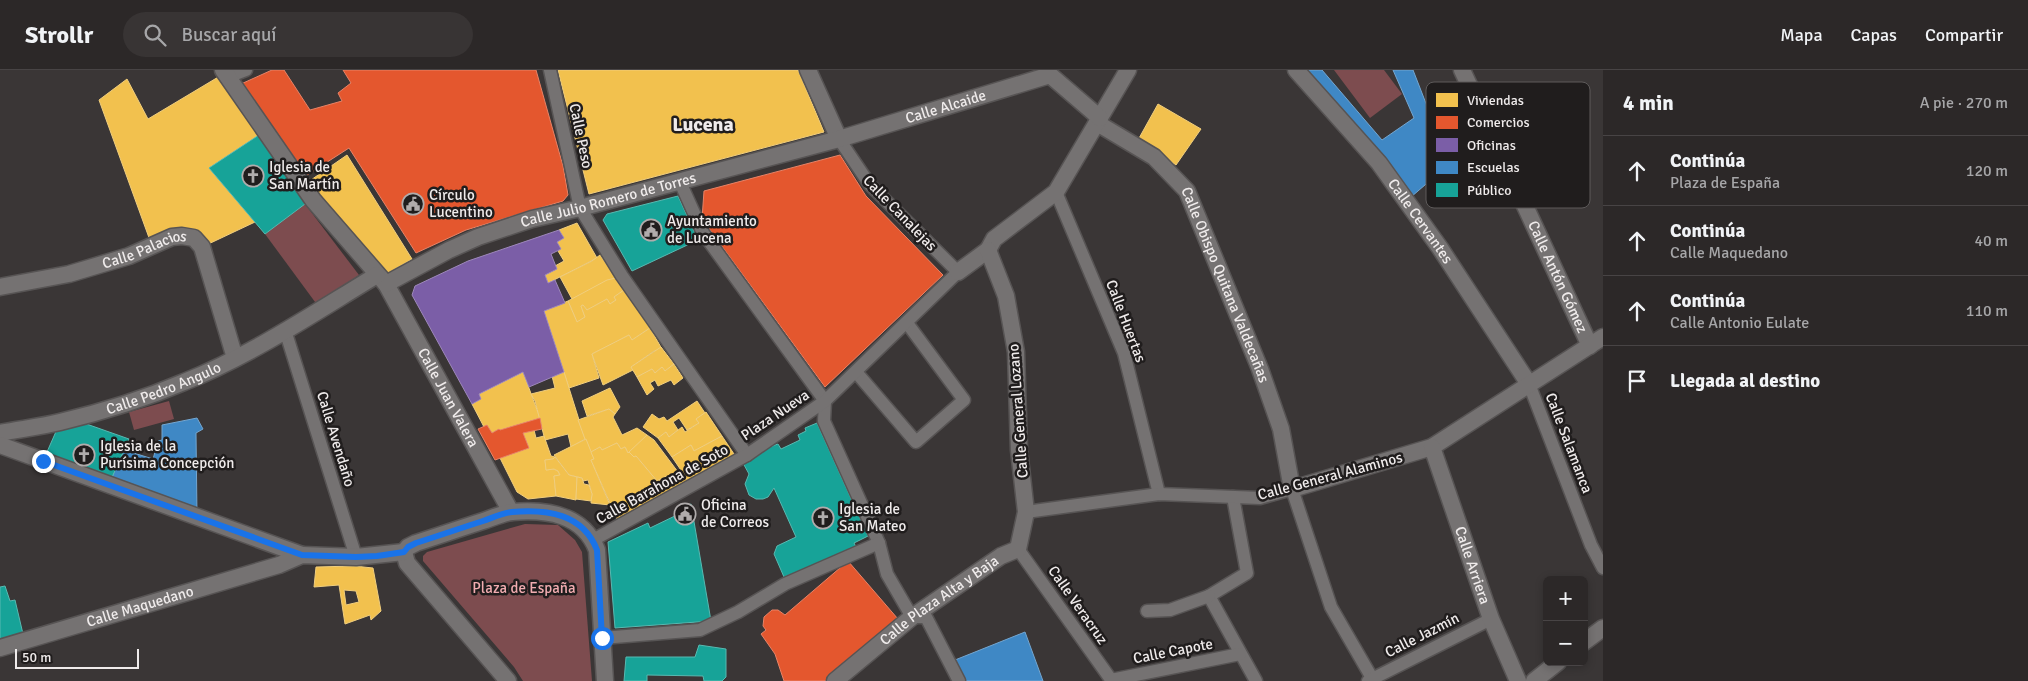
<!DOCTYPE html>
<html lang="es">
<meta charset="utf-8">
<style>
:root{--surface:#2c2828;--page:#383434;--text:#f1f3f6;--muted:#a6a6a8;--line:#484445}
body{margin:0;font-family:Signika,sans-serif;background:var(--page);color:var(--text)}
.controls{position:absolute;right:15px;bottom:15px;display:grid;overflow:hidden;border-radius:8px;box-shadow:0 2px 8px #0003}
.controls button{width:45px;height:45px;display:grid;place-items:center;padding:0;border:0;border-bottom:1px solid var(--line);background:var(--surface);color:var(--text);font:25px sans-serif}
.scale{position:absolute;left:15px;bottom:12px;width:124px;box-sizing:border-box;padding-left:5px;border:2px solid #efebeb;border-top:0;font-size:14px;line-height:18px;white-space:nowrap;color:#efebeb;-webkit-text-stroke:4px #201d1d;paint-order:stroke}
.stop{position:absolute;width:15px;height:15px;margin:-11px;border:4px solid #1a73e8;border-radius:50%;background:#fff}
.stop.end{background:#1a73e8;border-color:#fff;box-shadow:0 1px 5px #0008}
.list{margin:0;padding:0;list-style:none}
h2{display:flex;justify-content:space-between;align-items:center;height:65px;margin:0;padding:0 20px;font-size:21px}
h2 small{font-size:16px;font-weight:400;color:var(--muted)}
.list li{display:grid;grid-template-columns:32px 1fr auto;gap:15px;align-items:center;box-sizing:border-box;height:70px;padding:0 20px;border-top:1px solid var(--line)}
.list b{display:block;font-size:19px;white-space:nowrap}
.list p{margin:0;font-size:16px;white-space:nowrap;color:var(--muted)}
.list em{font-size:16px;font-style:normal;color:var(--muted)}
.icon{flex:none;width:28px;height:28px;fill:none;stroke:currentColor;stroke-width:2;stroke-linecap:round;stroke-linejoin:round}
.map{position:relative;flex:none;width:1603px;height:611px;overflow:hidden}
header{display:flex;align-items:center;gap:30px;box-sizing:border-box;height:70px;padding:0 25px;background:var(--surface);border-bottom:1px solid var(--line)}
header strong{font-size:24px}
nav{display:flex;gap:28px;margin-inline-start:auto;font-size:18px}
.search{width:350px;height:45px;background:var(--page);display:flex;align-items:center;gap:12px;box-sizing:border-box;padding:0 18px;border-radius:28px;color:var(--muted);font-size:19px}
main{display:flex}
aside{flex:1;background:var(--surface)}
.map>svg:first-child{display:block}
</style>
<header>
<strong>Strollr</strong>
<div class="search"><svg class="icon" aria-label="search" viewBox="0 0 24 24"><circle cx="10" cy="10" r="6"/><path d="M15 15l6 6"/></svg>Buscar aquí</div>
<nav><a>Mapa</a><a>Capas</a><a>Compartir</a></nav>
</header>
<main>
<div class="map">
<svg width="1603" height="611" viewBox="0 0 1603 611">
<rect width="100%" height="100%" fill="#3a3636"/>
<!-- green -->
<g fill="#7d4c4f">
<path d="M1334,0H1384L1402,24L1370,48Z"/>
<path d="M305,134L359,205L318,236L265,164Z"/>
<path d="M169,331L174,349L134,360L129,342Z"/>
<path d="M525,454L558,455L575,470L582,482L592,611H523L514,597L423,491V486L427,482Z"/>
</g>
<!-- homes -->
<g fill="#f2c14e" stroke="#f1ce7d" fill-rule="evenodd">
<path d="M558,0H798L824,62L589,124Z"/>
<path d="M225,3L265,61L209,98L255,152L202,177L172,167L152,176L99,30L127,9L148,49Z"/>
<path d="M1158,34L1201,59L1176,95L1138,70Z"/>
<path d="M347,85L412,189L383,206L308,112Z"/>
<path d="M577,153L597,188L548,213L545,205L557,199L555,196L564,191L558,181L561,179L557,172L564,168L559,160Z"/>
<path d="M600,185L616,208L572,229L560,207L592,191Z"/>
<path d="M616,208L624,220L614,227L616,230L610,234L607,229L587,240L583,235L581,236L585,247L577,252L568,231L607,210Z"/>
<path d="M624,220L650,258L632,270L629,265L592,284L599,308L569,318L544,241L568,231L577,252L585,247L581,236L583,235L587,240L607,229L610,234L616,230L614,227Z"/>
<path d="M650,258L662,279L654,281L631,297L633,300L603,315L592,284L629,265L632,270Z"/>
<path d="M661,277L674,294L665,301L662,297L655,303L652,299L637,307L631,297Z"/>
<path d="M674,294L683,308L674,315L671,310L658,316L655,310L650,313L654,319L647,325L637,307L652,299L655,303L662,297L665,301Z"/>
<path d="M523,302L540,348L500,360L499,359L492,363L487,355L484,357L472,334L481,329L479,324Z"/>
<path d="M564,302L585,369L571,377L568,364L545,370L535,331L531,324L555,318L552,306Z"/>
<path d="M610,318L620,337L615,344L609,339L587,346L582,331Z"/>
<path d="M697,331L705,343L696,349L699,353L687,360L679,348L673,352L678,360L669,367L666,362L658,368L643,357L652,344L659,349L664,347L667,351Z"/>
<path d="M609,339L615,344L613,347L622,365L637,358L647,365L637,377L628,383L625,377L621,379L617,373L602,380L600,377L591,382L585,369L578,350Z"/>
<path d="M706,342L722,366L694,381L691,375L672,387L658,368L666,362L669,367L682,357L685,362L699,353L696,349Z"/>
<path d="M534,360L536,368L544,366L551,386L555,387L553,389L545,390L546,400L554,399L558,401L560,405L554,406L556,426L528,429L517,422L500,388L529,378L523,363Z"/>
<path d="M647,365L654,370L681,406L684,404L689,412L673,421L667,406L657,411L636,386L634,387L629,382Z"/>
<path d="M722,366L736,387L689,412L672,387L691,375L694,381Z"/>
<path d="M586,369L594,389L591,390L610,435L591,433L592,424L588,410L583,411L582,408L569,405L554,385Z"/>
<path d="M617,373L621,379L625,377L628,383L629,382L634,387L636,386L657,411L667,406L673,421L617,449L591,390L594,389L591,382L600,377L602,380Z"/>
<path d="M555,387L569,405L577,407L576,430L556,426L554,406L560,405L558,401L554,399L546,400L545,390L553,389Z"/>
<path d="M577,407L582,408L584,414L589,415L592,424L591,431L576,429Z"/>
<path d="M354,496L373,498L381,541L371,550L370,545L345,554L339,515L314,517L316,497ZM344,520L356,521L359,532L346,535Z"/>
</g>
<!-- shops -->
<g fill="#e4572e" stroke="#e78367">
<path d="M272,0H284L310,40L342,31L338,23L351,13L343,0H536L563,96L568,125L563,131L466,160L416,183L349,78L307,105L241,14Z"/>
<path d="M840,85L866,126L943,205L825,317L702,149L704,121Z"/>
<path d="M540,348L542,359L523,363L529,378L495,390L478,359L487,355L492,363L499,359L500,360Z"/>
<path d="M848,491L898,549L825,611H784L775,584L761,564L766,560L763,556L764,547L772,540H778L785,545Z"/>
</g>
<!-- offices -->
<path fill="#7b5ea7" stroke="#9e88bb" d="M559,160L564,168L557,172L561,179L551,184L557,199L545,205L548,213L555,210L565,233L544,241L564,302L529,317L523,302L479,324L481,329L472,334L412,225L415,216L468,191Z"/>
<!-- schools -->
<g fill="#3f88c5" stroke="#74a6d0">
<path d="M1304,0H1322L1382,70L1414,48L1393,0H1413L1427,36L1460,16L1483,65L1411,127Z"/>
<path d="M197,348L203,359L196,363L197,446L109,414L124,380L153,389L155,382L159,381L158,371L162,370V355Z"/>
<path d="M1025,562L1043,611H959L950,592Z"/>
</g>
<!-- public -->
<g fill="#17a398" stroke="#58b9b1">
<path d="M265,61L305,134L265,164L209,98Z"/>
<path d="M678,126L698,170L632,201L603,150L607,144Z"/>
<path d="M78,351L129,369L109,414L43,391L58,357Z"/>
<path d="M817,353L868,466L854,473L857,479L784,507L774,484L777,476L796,467L774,418L768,427L763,429H756L749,425L745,414L749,404L743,393L759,385L758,382L775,375L778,374L781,379L800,370L798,365L806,361L805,358Z"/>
<path d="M691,434L711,551L615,558L608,472L648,453L650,458L679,444L678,440Z"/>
<path d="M5,516L10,531L15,530L23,564L0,572V517Z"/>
<path d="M699,575L726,579V607L722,611H704L703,606L647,605V611H624L626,587H695Z"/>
</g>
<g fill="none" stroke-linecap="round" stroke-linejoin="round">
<!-- pedestrian casing -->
<g stroke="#575454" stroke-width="15">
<g id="pedestrian">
<path d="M550,0L580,138L622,206L747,385"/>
<path d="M228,7L246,0"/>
<path d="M680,112L703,163L825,331"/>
<path d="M1056,122L1124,283L1159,424"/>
<path d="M285,260L356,487"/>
<path d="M856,302L916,372L964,330L907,253"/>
<path d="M1529,314L1591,475L1603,498"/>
<path d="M825,331L824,351L879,473L887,504L912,547H926L959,611"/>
<path d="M1233,427L1247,503L1209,526L1256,611"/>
<path d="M1026,442L1159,424L1260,428L1292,419L1331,537L1372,608"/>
<path d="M593,470L747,385L825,331L958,202L870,115L839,69"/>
<path d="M1018,479L1112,611"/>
<path d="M1147,541L1170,540L1209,526"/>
<path d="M602,568L700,560L738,542L785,514L879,473"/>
<path d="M1111,610L1240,584"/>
<path d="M1368,611L1491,549"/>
</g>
</g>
<!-- minor casing -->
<g stroke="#575454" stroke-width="19">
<g id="minor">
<path id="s1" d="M223,0L313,130L386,214L511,442"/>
<path d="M808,0L839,69"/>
<path id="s2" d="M1296,0L1379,93L1440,178L1529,314"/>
<path id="s3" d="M1462,0L1590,276"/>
<path id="s4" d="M1097,53L1154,87L1187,121L1260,299L1281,359L1292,419L1432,377L1603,267"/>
<path d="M988,180L994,169L1056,122L1128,0"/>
<path d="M958,202L988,180"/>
<path id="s5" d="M386,214L449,180L478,167L532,149L580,138L839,69L1050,5L1100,48"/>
<path id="s6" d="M0,217L69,204L129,186L172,167L182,166L194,168L202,177L235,288"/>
<path id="s7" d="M0,363C20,359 40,357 60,352C102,342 144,329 184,312C252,285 314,243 377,205"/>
<path d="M0,375L302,485"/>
<path id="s8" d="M1432,377L1491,549L1518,611"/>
<path d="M404,482L408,477L416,473C438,466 461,458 483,451C492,448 503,443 512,442C547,439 583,444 597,480L605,611"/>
<path d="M404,482L407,493L508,611"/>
<path d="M1584,572L1603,558"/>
<path id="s9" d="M0,578L279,495L302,485L356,487L404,482"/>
<path id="s10" d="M835,611L912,547L1001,486L1018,479L1026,442L1019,380L1016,282L1006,226L988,180"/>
<path d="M1534,611L1558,592"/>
</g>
</g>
<!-- pedestrian -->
<use href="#pedestrian" stroke="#757272" stroke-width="12"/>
<!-- minor -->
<use href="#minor" stroke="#757272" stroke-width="16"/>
</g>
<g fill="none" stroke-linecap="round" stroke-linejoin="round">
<!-- route -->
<path stroke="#1a73e8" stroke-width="6" d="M43,391L302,485L356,487L377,486L404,482L408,477L416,473C438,466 461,458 483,451C492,448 503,443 512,442C548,439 583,444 597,480L602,568"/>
</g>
<!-- icons -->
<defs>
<g id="church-ring" transform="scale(1.125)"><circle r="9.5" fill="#201d1d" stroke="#b0acac" stroke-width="1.5"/><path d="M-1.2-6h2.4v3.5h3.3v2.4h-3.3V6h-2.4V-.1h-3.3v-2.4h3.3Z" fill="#b0acac"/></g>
<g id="civic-ring" transform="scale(1.125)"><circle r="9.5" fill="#201d1d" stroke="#b0acac" stroke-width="1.5"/><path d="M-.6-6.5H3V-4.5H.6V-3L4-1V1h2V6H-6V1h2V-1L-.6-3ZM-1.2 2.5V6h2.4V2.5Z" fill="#b0acac"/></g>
</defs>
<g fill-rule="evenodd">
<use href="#church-ring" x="253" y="106"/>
<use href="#civic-ring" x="413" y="134"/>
<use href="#civic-ring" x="651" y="160"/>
<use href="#church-ring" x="84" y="385"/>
<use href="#civic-ring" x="685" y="444"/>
<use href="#church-ring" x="823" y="448"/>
</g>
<g text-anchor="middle" stroke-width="5" stroke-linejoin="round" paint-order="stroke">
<!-- street labels -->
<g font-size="15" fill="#efebeb" stroke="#201d1d">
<text dy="5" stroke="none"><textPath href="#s5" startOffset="589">Calle Alcaide</textPath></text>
<text transform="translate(581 66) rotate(78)" y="5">Calle Peso</text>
<text dy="5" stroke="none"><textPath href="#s5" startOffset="239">Calle Julio Romero de Torres</textPath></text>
<text transform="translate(900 143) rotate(46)" y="5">Calle Canalejas</text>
<text dy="5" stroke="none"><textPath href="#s2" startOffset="196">Calle Cervantes</textPath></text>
<text dy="5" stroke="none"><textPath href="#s6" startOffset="150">Calle Palacios</textPath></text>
<text dy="5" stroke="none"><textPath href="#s3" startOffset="228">Calle Antón Gómez</textPath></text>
<text dy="5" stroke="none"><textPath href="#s4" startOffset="215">Calle Obispo Quitana Valdecañas</textPath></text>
<text transform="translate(1126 251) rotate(69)" y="5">Calle Huertas</text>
<text dy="5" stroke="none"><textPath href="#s7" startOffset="170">Calle Pedro Angulo</textPath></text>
<text dy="5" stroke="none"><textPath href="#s1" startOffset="399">Calle Juan Valera</textPath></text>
<text transform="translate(1018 341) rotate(-94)" y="5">Calle General Lozano</text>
<text transform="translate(775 345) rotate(-34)" y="5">Plaza Nueva</text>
<text transform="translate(336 369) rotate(73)" y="5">Calle Avendaño</text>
<text transform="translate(1569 373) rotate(69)" y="5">Calle Salamanca</text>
<text transform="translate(1330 406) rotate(-15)" y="5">Calle General Alaminos</text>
<text transform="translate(662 414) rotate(-29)" y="5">Calle Barahona de Soto</text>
<text dy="5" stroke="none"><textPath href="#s8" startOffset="125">Calle Arriera</textPath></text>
<text dy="5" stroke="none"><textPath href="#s10" startOffset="132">Calle Plaza Alta y Baja</textPath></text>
<text transform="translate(1078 535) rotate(55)" y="5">Calle Veracruz</text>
<text dy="5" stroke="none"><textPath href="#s9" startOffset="146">Calle Maquedano</textPath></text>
<text transform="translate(1422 565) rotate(-27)" y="5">Calle Jazmín</text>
<text transform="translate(1173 581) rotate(-11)" y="5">Calle Capote</text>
</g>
<!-- poi labels -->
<g font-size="15" fill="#efebeb" stroke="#201d1d" text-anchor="start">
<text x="269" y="102">Iglesia de<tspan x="269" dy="17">San Martín</tspan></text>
<text x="429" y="130">Círculo<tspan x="429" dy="17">Lucentino</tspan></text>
<text x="667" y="156">Ayuntamiento<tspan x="667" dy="17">de Lucena</tspan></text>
<text x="100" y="381">Iglesia de la<tspan x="100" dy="17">Purísima Concepción</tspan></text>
<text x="701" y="440">Oficina<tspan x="701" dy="17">de Correos</tspan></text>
<text x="839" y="444">Iglesia de<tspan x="839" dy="17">San Mateo</tspan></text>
</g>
<!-- park labels -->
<g font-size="15" fill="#f1acb0" stroke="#201d1d">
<text x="524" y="523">Plaza de España</text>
</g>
<!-- district labels -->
<g font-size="20" font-weight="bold" fill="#efebeb" stroke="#201d1d">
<text x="703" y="61">Lucena</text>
</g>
</g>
<!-- legend -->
<rect x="1426" y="12" width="164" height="126" rx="8" fill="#201d1d" stroke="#5e5b5b" stroke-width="1"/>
<rect x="1436" y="23" width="22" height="14" fill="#f2c14e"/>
<rect x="1436" y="46" width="22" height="13" fill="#e4572e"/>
<rect x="1436" y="68" width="22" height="14" fill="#7b5ea7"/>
<rect x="1436" y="91" width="22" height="13" fill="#3f88c5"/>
<rect x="1436" y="113" width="22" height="14" fill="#17a398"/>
<g font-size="14" fill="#efebeb">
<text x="1467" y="35">Viviendas</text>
<text x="1467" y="57">Comercios</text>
<text x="1467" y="80">Oficinas</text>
<text x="1467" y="102">Escuelas</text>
<text x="1467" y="125">Público</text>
</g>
</svg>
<div class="controls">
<button>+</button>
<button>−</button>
</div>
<div class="scale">50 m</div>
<div class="stop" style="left:602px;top:568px"></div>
<div class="stop end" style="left:43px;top:391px"></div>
</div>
<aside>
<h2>4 min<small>A pie · 270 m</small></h2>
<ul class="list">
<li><svg class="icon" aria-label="ahead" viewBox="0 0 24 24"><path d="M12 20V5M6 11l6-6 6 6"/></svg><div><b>Continúa</b><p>Plaza de España</p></div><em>120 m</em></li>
<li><svg class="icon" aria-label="ahead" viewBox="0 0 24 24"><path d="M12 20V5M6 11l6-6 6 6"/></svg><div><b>Continúa</b><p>Calle Maquedano</p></div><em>40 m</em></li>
<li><svg class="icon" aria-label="ahead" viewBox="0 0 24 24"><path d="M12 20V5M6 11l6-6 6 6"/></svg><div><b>Continúa</b><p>Calle Antonio Eulate</p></div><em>110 m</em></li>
<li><svg class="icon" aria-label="arrive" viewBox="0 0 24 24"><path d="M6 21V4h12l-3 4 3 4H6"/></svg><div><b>Llegada al destino</b></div></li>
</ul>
</aside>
</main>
